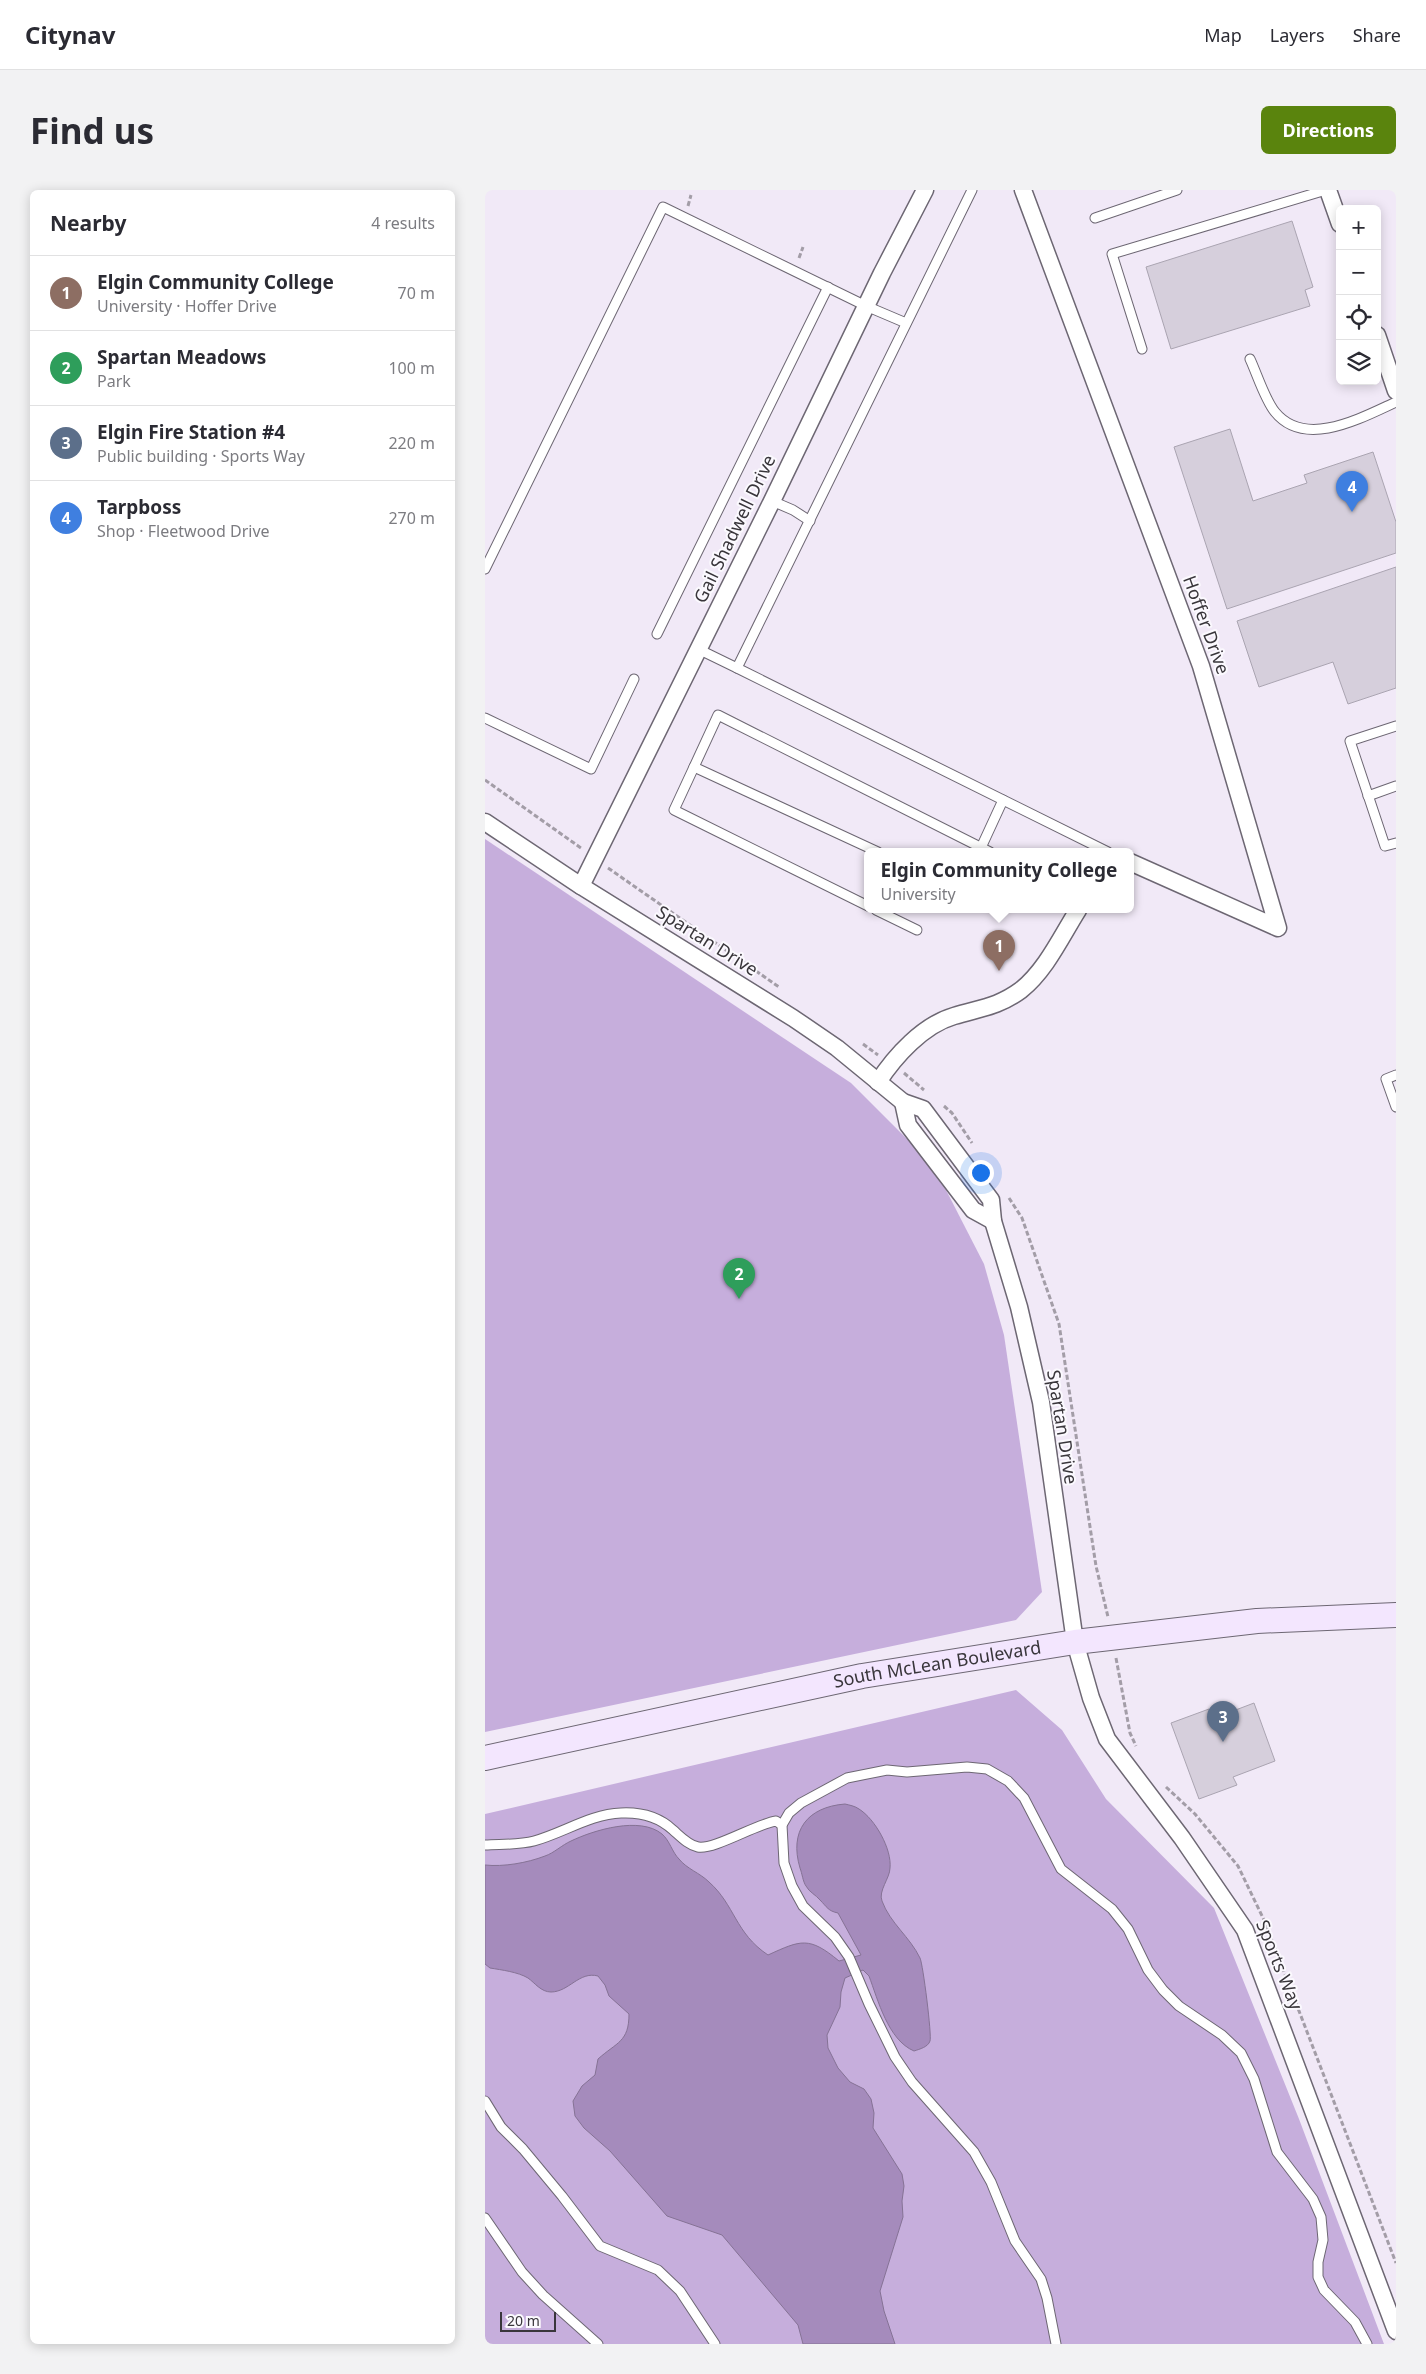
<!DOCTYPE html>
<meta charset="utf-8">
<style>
:root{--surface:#fff;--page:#f2f2f3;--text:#2b2b33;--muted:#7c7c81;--line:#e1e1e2;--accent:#5a840d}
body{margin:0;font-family:"Noto Sans",sans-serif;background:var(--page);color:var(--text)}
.controls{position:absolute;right:15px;top:15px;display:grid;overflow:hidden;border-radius:8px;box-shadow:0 2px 12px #0003}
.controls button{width:45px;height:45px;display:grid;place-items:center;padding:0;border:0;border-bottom:1px solid var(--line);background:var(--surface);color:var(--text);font:25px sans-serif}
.scale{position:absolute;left:15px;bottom:12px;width:56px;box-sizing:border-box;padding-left:5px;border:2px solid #39363b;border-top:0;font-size:14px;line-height:18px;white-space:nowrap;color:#39363b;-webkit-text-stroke:4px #fbf9fe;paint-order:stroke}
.you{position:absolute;left:495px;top:982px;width:18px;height:18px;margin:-12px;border:4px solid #fff;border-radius:50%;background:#1a73e8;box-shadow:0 0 0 8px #1a73e833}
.badge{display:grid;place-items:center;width:32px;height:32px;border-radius:50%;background:var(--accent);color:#fff;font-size:16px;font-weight:700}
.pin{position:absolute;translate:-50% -41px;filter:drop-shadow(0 1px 2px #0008)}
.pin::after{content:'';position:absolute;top:26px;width:18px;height:15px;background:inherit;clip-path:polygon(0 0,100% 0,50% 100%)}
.popup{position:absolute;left:379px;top:658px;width:270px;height:65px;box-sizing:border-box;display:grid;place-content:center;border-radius:8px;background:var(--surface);filter:drop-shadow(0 1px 4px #0005);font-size:16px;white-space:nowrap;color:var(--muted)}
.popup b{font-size:19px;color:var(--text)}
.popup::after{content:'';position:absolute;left:50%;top:100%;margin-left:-10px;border:10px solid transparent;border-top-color:var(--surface)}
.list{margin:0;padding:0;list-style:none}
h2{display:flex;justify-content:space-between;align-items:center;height:65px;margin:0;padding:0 20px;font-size:21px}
h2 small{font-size:16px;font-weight:400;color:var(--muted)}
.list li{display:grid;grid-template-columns:32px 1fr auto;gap:15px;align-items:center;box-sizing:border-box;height:75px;padding:0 20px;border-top:1px solid var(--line)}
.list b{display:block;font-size:19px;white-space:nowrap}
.list p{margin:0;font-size:16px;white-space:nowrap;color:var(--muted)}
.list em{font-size:16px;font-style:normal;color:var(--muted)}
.icon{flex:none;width:28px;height:28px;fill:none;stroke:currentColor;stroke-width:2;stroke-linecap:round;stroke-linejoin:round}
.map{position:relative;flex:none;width:911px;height:2154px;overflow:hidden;border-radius:8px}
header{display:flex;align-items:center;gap:30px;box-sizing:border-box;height:70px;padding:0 25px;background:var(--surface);border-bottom:1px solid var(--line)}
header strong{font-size:24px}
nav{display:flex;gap:28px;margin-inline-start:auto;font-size:18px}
.intro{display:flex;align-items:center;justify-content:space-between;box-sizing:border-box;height:120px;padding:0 30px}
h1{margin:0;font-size:35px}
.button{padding:12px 22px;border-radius:8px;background:var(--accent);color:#fff;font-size:18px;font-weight:700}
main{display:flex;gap:30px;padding:0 30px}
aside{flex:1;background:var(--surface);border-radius:8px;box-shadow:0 2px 12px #0003}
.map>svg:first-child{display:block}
</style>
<header>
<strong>Citynav</strong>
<nav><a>Map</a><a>Layers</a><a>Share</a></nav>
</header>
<div class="intro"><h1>Find us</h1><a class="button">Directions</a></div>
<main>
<aside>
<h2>Nearby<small>4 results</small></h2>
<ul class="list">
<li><span class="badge" style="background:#8d6e63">1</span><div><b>Elgin Community College</b><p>University · Hoffer Drive</p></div><em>70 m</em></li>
<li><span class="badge" style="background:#2e9e5b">2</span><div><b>Spartan Meadows</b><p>Park</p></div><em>100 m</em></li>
<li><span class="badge" style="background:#5c6f8a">3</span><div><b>Elgin Fire Station #4</b><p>Public building · Sports Way</p></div><em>220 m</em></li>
<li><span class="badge" style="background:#3f7fe0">4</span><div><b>Tarpboss</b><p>Shop · Fleetwood Drive</p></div><em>270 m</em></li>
</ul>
</aside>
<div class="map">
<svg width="911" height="2154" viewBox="0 0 911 2154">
<rect width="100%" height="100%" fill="#f1e9f7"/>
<!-- green -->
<g fill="#c6aedc">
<path d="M0,649L366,893L424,951L461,1000L499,1074L519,1145L557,1402L531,1430L0,1542Z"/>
<path d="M531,1500L577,1540L621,1609L729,1718L814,1929L899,2154H0V1624Z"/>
</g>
<!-- water -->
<path fill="#a58bbc" stroke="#857295" d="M360,1614C364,1615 370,1616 374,1619C390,1629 407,1659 405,1678C405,1688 393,1701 397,1711C405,1733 425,1747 435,1768C438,1774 447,1846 445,1851C443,1857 435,1859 429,1861C403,1850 393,1810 384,1786L378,1780L360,1788L356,1802L355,1817L342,1845L343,1858L353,1878L365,1892L379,1899L386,1909L389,1923L388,1938L417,1984L419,1996L417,2011L418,2027L395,2101L399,2121L410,2154H318L313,2135L237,2045L182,2026L125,1961L99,1938L90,1926L88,1911L97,1896L110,1885L113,1869C132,1852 144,1852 144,1824L124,1806L120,1795L113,1786C94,1781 84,1802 66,1802C56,1802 50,1793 43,1788C33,1782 17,1780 5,1778L0,1774V1675C18,1677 42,1673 60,1666C69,1663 77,1655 86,1651C109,1640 155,1626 177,1644C185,1651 187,1662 194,1669C202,1679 215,1683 224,1692C250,1715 250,1743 283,1765C316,1750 324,1746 354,1771L376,1765L353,1723C343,1721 342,1717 335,1710C331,1705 324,1702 321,1696C318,1692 317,1683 315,1678C304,1641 322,1617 360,1614Z"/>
<!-- building -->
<g fill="#d6cfdc" stroke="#aaa4b1">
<path d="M807,31L828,97L820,100L825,116L686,159L661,77Z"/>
<path d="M745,239L768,311L822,293L819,285L888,262L911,332V363L742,419L689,257Z"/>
<path d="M911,377V498L863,514L848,472L774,497L752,431Z"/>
<path d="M769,1513L790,1571L748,1587L752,1595L714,1609L686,1533L724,1519L727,1529Z"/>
</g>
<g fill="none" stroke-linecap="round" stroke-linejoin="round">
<!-- lane casing -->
<g stroke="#6d6773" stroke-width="11">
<g id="lane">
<path d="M610,28L692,0"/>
<path d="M657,159L627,64L841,0"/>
<path d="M765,169C772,184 780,210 790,222C820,259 876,228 911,212"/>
<path d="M287,311L308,320L325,331"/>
<path d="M0,379L178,17L381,116L421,133"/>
<path d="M172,444L343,97"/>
<path d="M213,459L252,478L487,0"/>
<path d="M252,478L623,662"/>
<path d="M0,528L106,579L149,489"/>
<path d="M911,536L865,551L900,656L911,653"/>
<path d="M209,577L189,620L383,716"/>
<path d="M883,606L911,596"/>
<path d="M393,662L209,577L233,525L505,662"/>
<path d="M494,662L518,610"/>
<path d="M391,720L432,740"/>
<path d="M911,885L901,889L911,917"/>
<path d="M0,1655C16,1654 34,1655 49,1651C78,1643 106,1624 136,1623C156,1622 173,1626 188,1640C195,1646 203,1655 213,1657C229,1660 271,1634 291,1631L297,1635"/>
<path d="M0,1911L16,1937L38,1959L77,2006L115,2056L173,2080L195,2101L230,2154"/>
<path d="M0,2028L37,2082L58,2105L113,2154"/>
<path d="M571,2154L562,2108L556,2089L530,2051L506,1992L489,1962L427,1892L410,1867L384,1814L364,1767L350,1747L318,1716L307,1696L299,1673L297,1635L304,1623L316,1613L362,1588L402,1580L422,1582L482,1577L502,1579L523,1591L539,1608L576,1679L627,1719L643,1739L663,1780L678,1800L694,1816L737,1845L756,1863L769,1889L792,1962L828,2009L836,2027L838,2050L833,2072V2087L839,2100L870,2132L882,2154"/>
</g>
</g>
<!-- street casing -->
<g stroke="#6d6773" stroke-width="19">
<g id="street">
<path d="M538,0L716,476L793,738L645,672"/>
<path d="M843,0L855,34"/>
<path d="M892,145L911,201"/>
<path d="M0,632L96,696L308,828L352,858L418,912L438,919L506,1010L508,1031L534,1117L556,1212L590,1452L606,1508L622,1549L697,1648L760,1740L911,2141"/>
<path d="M96,696L287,311L397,83L440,0"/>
<path d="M393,892C410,866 438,835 469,826C495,818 513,817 536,800C561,780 576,747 593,720"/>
<path d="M418,912L423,935L488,1020L508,1031"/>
</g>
</g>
<!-- secondary casing -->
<g stroke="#6d6773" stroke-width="26">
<g id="secondary">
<path id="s1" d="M0,1568L377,1486L590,1452L772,1431L911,1425"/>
</g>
</g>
<!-- path -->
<g stroke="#a39da7" stroke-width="3" stroke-dasharray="5 2.5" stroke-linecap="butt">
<path d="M203,16L206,5"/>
<path d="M314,68L318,57"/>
<path d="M0,590L96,658"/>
<path d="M123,678L294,797"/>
<path d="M378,854L393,865"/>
<path d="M419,883L439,900"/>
<path d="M459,916L467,923L487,953"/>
<path d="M524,1008L537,1028L574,1134L611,1376L623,1427"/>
<path d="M631,1468L645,1543L651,1556"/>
<path d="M681,1597L710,1624L753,1676L779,1730L911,2073"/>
</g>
<!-- lane -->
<use href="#lane" stroke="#fff" stroke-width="9"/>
<!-- street -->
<use href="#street" stroke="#fff" stroke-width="16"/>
<!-- secondary -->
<use href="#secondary" stroke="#f3e6fe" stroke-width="24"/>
</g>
<g text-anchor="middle" stroke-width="4" stroke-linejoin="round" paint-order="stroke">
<!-- street labels -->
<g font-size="18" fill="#39363b" stroke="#fbf9fe">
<text transform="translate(250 339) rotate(-64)" y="6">Gail Shadwell Drive</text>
<text transform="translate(721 435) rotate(70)" y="6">Hoffer Drive</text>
<text transform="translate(222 751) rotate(32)" y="6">Spartan Drive</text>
<text transform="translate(577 1237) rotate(81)" y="6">Spartan Drive</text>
<text dy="6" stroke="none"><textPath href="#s1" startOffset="462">South McLean Boulevard</textPath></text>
<text transform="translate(794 1775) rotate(68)" y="6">Sports Way</text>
</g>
</g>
</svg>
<div class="controls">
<button>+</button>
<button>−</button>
<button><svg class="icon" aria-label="locate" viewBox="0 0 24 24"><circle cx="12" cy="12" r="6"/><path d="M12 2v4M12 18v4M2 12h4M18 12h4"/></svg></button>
<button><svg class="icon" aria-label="layers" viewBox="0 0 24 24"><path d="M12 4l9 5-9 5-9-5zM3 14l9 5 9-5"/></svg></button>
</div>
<div class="scale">20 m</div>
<div class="you"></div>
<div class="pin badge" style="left:514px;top:781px;background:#8d6e63">1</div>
<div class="popup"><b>Elgin Community College</b>University</div>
<div class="pin badge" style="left:254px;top:1109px;background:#2e9e5b">2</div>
<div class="pin badge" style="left:738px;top:1552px;background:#5c6f8a">3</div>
<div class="pin badge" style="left:867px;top:322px;background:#3f7fe0">4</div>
</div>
</main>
